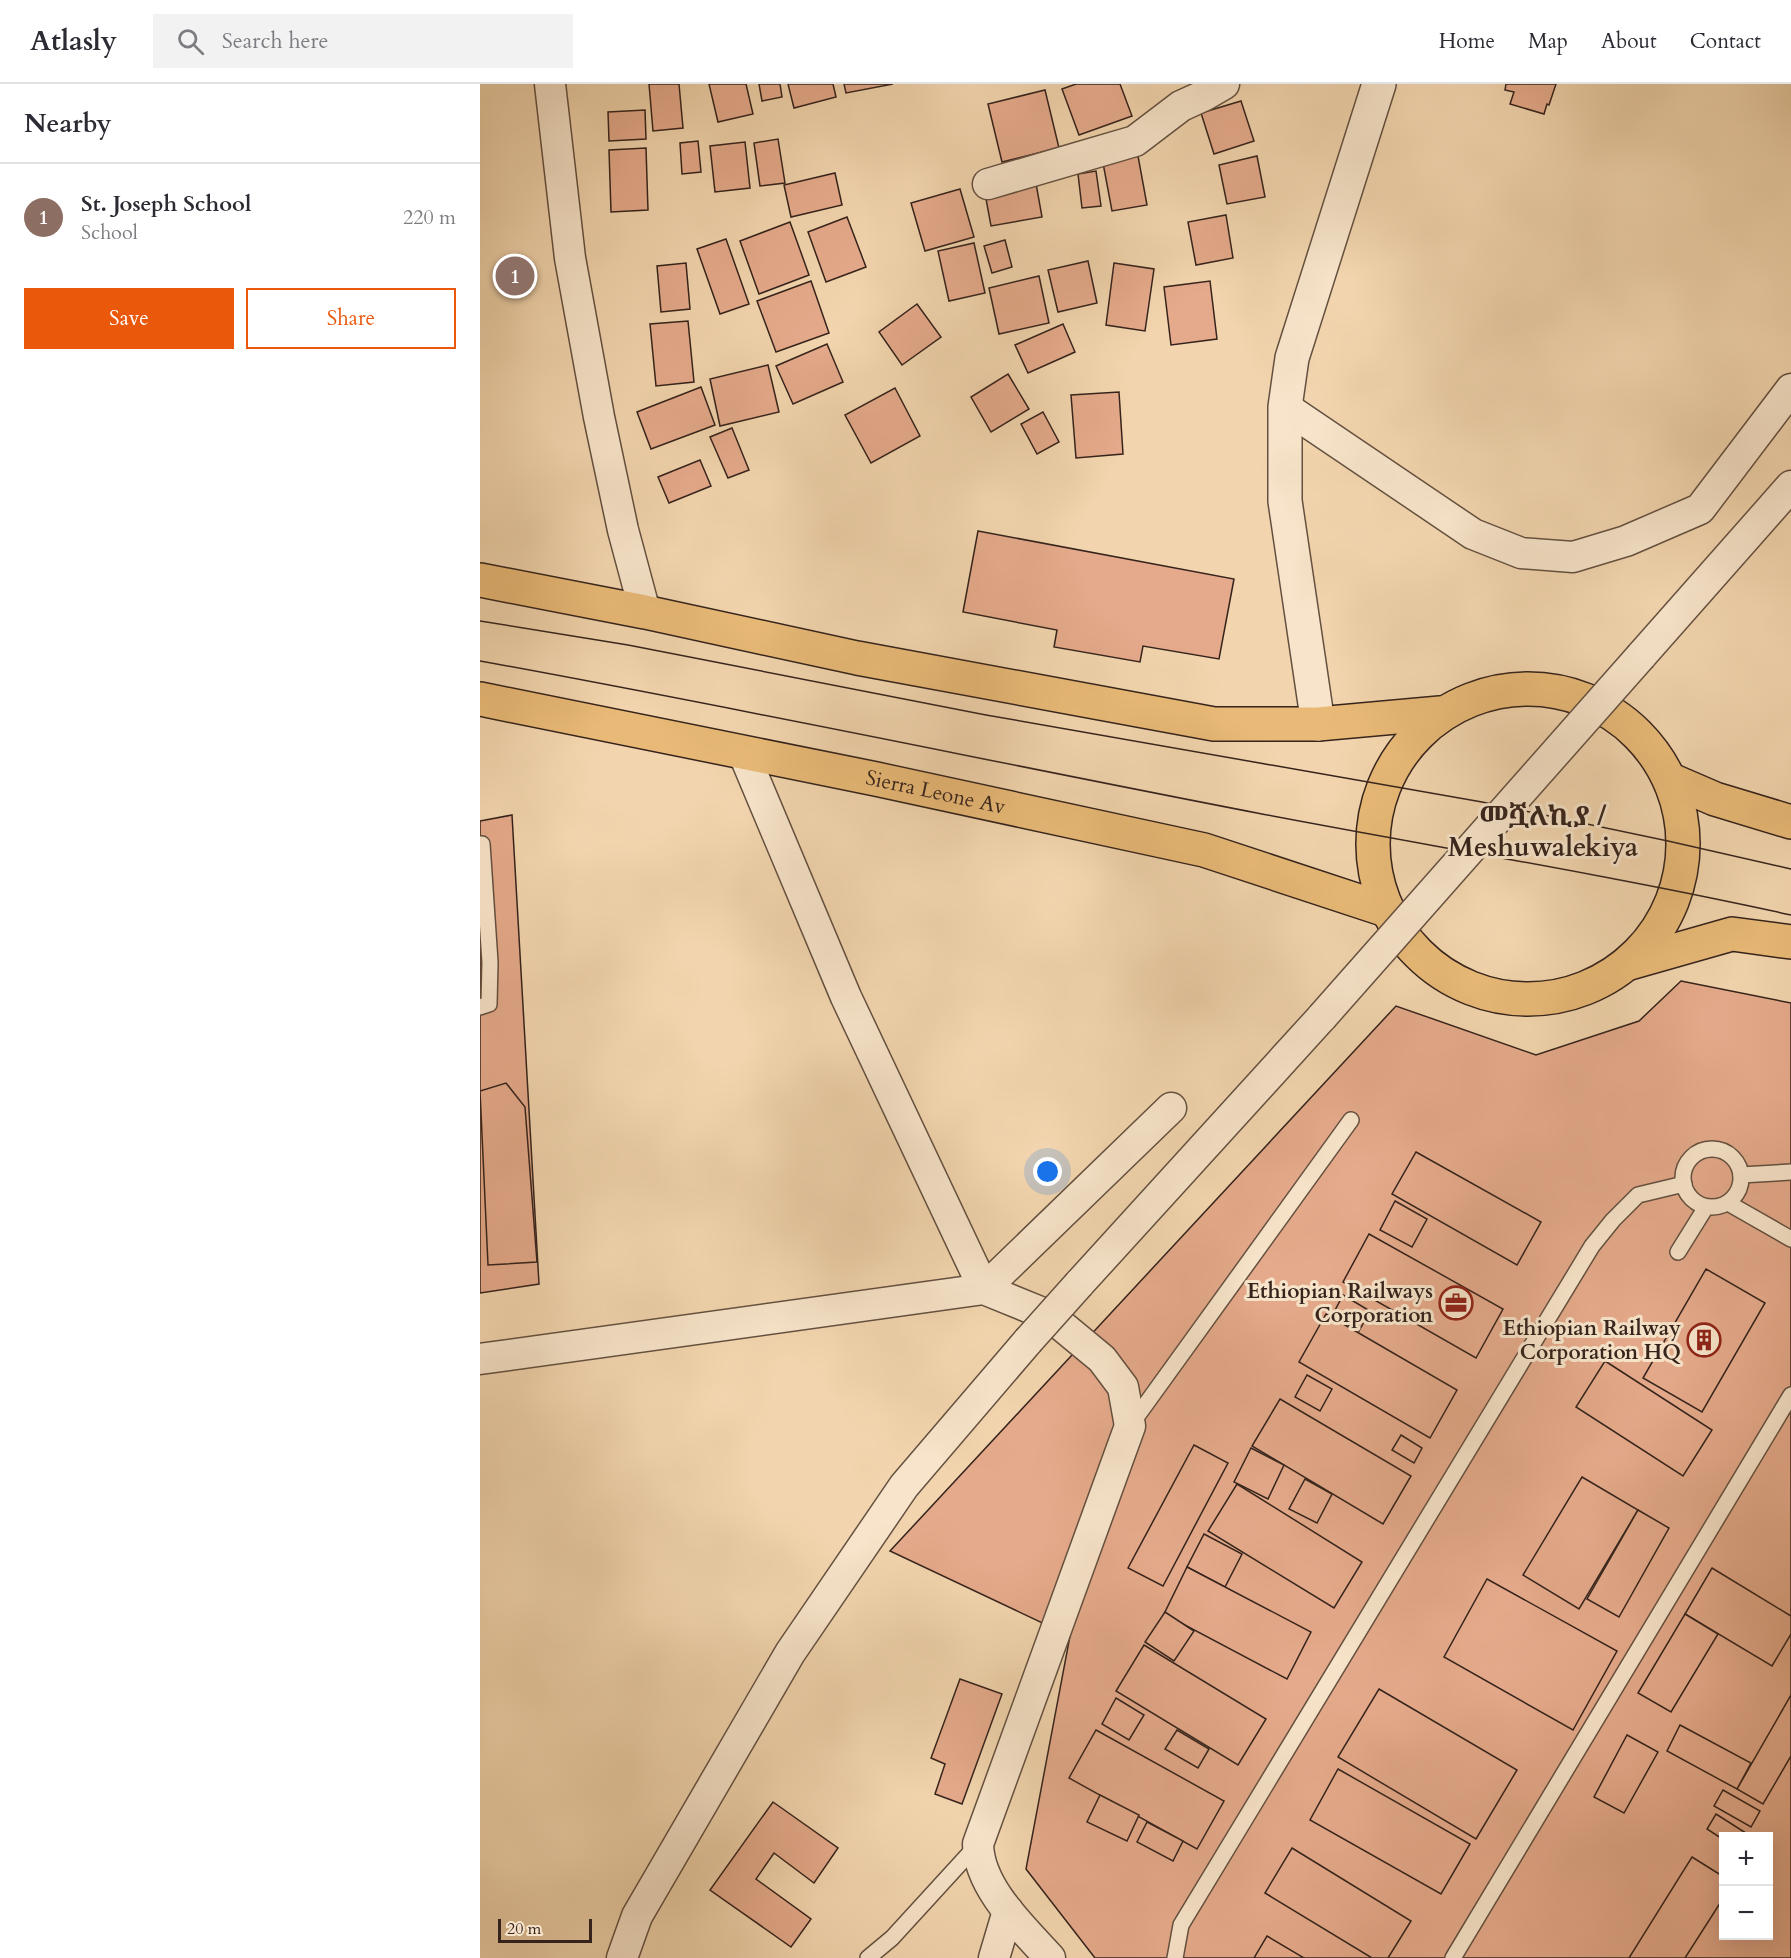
<!DOCTYPE html>
<meta charset="utf-8">
<style>
:root{--surface:#fff;--page:#f2f2f3;--text:#2b2b33;--muted:#7c7c81;--line:#e1e1e2;--accent:#ea580c}
body{margin:0;font-family:Cardo,"Noto Serif Ethiopic",serif;background:var(--page);color:var(--text)}
.controls{position:absolute;right:18px;bottom:18px;display:grid;overflow:hidden;border-radius:0px;box-shadow:0 6px 24px #0002}
.controls button{width:54px;height:54px;display:grid;place-items:center;padding:0;border:0;border-bottom:2px solid var(--line);background:var(--surface);color:var(--text);font:30px sans-serif}
.scale{position:absolute;left:18px;bottom:15px;width:94px;box-sizing:border-box;padding-left:6px;border:3px solid #35231c;border-top:0;font-size:16px;line-height:21px;white-space:nowrap;color:#35231c;-webkit-text-stroke:4px #f7e4ca;paint-order:stroke}
.you{position:absolute;left:568px;top:1088px;width:21px;height:21px;margin:-15px;border:4px solid #fff;border-radius:50%;background:#1a73e8;box-shadow:0 0 0 9px #1a73e833}
.badge{display:grid;place-items:center;width:39px;height:39px;border-radius:50%;background:var(--accent);color:#fff;font-size:20px;font-weight:700}
.pin{position:absolute;translate:-50% -50%;border:3px solid #fff;box-shadow:0 2px 6px #0006}
.list{margin:0;padding:0;list-style:none}
h2{display:flex;justify-content:space-between;align-items:center;height:78px;margin:0;padding:0 24px;font-size:26px}
h2 small{font-size:20px;font-weight:400;color:var(--muted)}
.list li{display:grid;grid-template-columns:39px 1fr auto;gap:18px;align-items:center;box-sizing:border-box;height:108px;padding:0 24px;border-top:2px solid var(--line)}
.list b{display:block;font-size:22px;white-space:nowrap}
.list p{margin:0;font-size:20px;white-space:nowrap;color:var(--muted)}
.list em{font-size:20px;font-style:normal;color:var(--muted)}
.actions{display:flex;gap:12px;padding:18px 24px}
.actions a{flex:1;padding:14px 0;border:2px solid var(--accent);border-radius:0px;text-align:center;font-size:21px;color:var(--accent)}
.actions .main{background:var(--accent);color:#fff}
.icon{flex:none;width:33px;height:33px;fill:none;stroke:currentColor;stroke-width:2;stroke-linecap:round;stroke-linejoin:round}
.map{position:relative;flex:none;width:1311px;height:1874px;overflow:hidden}
header{display:flex;align-items:center;gap:36px;box-sizing:border-box;height:84px;padding:0 30px;background:var(--surface);border-bottom:2px solid var(--line)}
header strong{font-size:28px}
nav{display:flex;gap:33px;margin-inline-start:auto;font-size:21px}
.search{width:420px;height:54px;background:var(--page);display:flex;align-items:center;gap:15px;box-sizing:border-box;padding:0 21px;border-radius:0px;color:var(--muted);font-size:22px}
main{display:flex}
aside{flex:1;background:var(--surface)}
.map>svg:first-child{display:block}
</style>
<header>
<strong>Atlasly</strong>
<div class="search"><svg class="icon" aria-label="search" viewBox="0 0 24 24"><circle cx="10" cy="10" r="6"/><path d="M15 15l6 6"/></svg>Search here</div>
<nav><a>Home</a><a>Map</a><a>About</a><a>Contact</a></nav>
</header>
<main>
<aside>
<h2>Nearby<small></small></h2>
<ul class="list">
<li><span class="badge" style="background:#8d6e63">1</span><div><b>St. Joseph School</b><p>School</p></div><em>220 m</em></li>
</ul>
<div class="actions"><a class="main">Save</a><a>Share</a></div>
</aside>
<div class="map">
<svg width="1311" height="1874" viewBox="0 0 1311 1874">
<rect width="100%" height="100%" fill="#f2d5ae"/>
<filter id="stains"><feTurbulence type="fractalNoise" baseFrequency=".00333" numOctaves="4"/><feColorMatrix values="0 0 0 0 .2 0 0 0 0 .09 0 0 0 0 .02 0 0 0 .5 -.17"/></filter>
<radialGradient id="worn" r=".72"><stop offset=".6" stop-color="#630" stop-opacity="0"/><stop offset="1" stop-color="#630" stop-opacity=".3"/></radialGradient>
<!-- building -->
<g fill="#e5aa8b" stroke="#35231c" stroke-width="1.5" fill-rule="evenodd">
<path d="M169,0H199L203,44L173,47Z"/>
<path d="M229,0H266L273,30L238,38Z"/>
<path d="M279,0H300L302,13L282,17Z"/>
<path d="M308,0H353L356,13L314,24Z"/>
<path d="M364,0H413L366,9Z"/>
<path d="M596,0H640L652,32L599,51L582,5Z"/>
<path d="M1026,0H1076L1069,21L1067,20L1064,30L1030,20L1034,8L1025,6Z"/>
<path d="M565,6L579,64L522,78L508,20Z"/>
<path d="M761,17L774,57L734,70L721,29Z"/>
<path d="M165,26L166,55L129,57L128,28Z"/>
<path d="M298,55L305,99L280,102L274,59Z"/>
<path d="M218,57L221,88L202,90L200,59Z"/>
<path d="M265,58L270,104L235,108L230,62Z"/>
<path d="M166,64L168,126L131,128L129,66Z"/>
<path d="M658,72L667,121L632,127L623,79Z"/>
<path d="M777,72L785,113L747,120L739,81Z"/>
<path d="M616,87L621,122L602,124L598,90Z"/>
<path d="M355,89L362,121L311,133L304,101Z"/>
<path d="M555,94L562,133L511,142L504,104Z"/>
<path d="M480,105L494,153L445,167L431,119Z"/>
<path d="M746,131L753,174L716,181L708,138Z"/>
<path d="M367,133L386,183L346,198L328,148Z"/>
<path d="M310,138L329,191L279,210L260,157Z"/>
<path d="M246,155L269,220L240,230L217,165Z"/>
<path d="M525,156L532,183L512,189L504,162Z"/>
<path d="M494,159L505,209L469,217L458,167Z"/>
<path d="M608,177L617,219L578,228L568,186Z"/>
<path d="M206,179L210,225L181,228L177,182Z"/>
<path d="M634,179L674,185L665,247L626,241Z"/>
<path d="M559,192L569,239L519,250L509,204Z"/>
<path d="M331,197L349,249L296,268L277,217Z"/>
<path d="M730,197L737,255L691,261L684,203Z"/>
<path d="M437,220L461,253L422,281L399,248Z"/>
<path d="M208,237L214,298L176,302L170,240Z"/>
<path d="M583,240L595,268L548,289L535,261Z"/>
<path d="M347,260L363,298L313,320L296,282Z"/>
<path d="M288,281L299,328L240,342L230,295Z"/>
<path d="M528,290L549,325L511,348L491,313Z"/>
<path d="M221,303L235,341L171,365L157,328Z"/>
<path d="M415,304L440,352L391,379L365,331Z"/>
<path d="M639,308L643,370L596,374L591,311Z"/>
<path d="M563,328L579,358L557,370L541,340Z"/>
<path d="M252,344L269,386L248,394L230,353Z"/>
<path d="M220,376L231,402L189,419L178,393Z"/>
<path d="M498,447L754,495L739,575L663,562L660,578L574,563L577,546L483,528Z"/>
<path d="M32,731L59,1200L0,1209V737Z"/>
<path d="M1201,897L1311,919V1874H615L546,1785L590,1552L410,1467L916,922L1056,971L1159,937ZM1244,1752H1288V1852H1244Z"/>
<path d="M26,999L45,1023L57,1178L8,1181L0,1007Z"/>
<path d="M936,1068L1061,1138L1037,1181L912,1110Z"/>
<path d="M915,1117L947,1135L932,1163L900,1146Z"/>
<path d="M889,1150L1023,1225L996,1274L863,1198Z"/>
<path d="M1226,1185L1285,1219L1222,1328L1163,1294Z"/>
<path d="M863,1211L890,1227L879,1247L852,1232Z"/>
<path d="M846,1230L977,1306L950,1354L819,1278Z"/>
<path d="M1125,1277L1232,1346L1203,1392L1096,1323Z"/>
<path d="M827,1291L852,1305L840,1327L815,1313Z"/>
<path d="M800,1315L931,1392L903,1440L772,1362Z"/>
<path d="M921,1351L942,1364L934,1379L912,1366Z"/>
<path d="M714,1361L748,1379L683,1502L648,1484Z"/>
<path d="M771,1364L804,1381L788,1415L754,1398Z"/>
<path d="M1102,1393L1158,1426L1099,1525L1043,1491Z"/>
<path d="M825,1395L852,1410L837,1439L809,1425Z"/>
<path d="M757,1400L882,1478L854,1524L728,1447Z"/>
<path d="M1158,1426L1189,1444L1139,1533L1107,1515Z"/>
<path d="M724,1450L762,1470L745,1503L707,1483Z"/>
<path d="M707,1483L831,1548L807,1595L684,1530Z"/>
<path d="M1232,1484L1311,1532V1550L1292,1582L1205,1530Z"/>
<path d="M1007,1495L1137,1567L1093,1646L964,1573Z"/>
<path d="M685,1528L714,1547L694,1577L665,1558Z"/>
<path d="M1205,1530L1238,1550L1191,1628L1158,1609Z"/>
<path d="M664,1561L786,1635L758,1681L636,1607Z"/>
<path d="M480,1595L522,1610L482,1720L455,1710L465,1680L451,1674Z"/>
<path d="M899,1605L1037,1686L996,1755L858,1673Z"/>
<path d="M1311,1611V1672L1283,1720L1257,1705Z"/>
<path d="M636,1614L664,1631L649,1656L622,1640Z"/>
<path d="M1200,1641L1271,1679L1257,1705L1187,1667Z"/>
<path d="M616,1646L744,1717L717,1765L589,1694Z"/>
<path d="M697,1646L729,1665L718,1684L685,1665Z"/>
<path d="M1147,1651L1178,1668L1144,1729L1114,1713Z"/>
<path d="M858,1685L990,1760L961,1810L830,1736Z"/>
<path d="M1243,1706L1280,1727L1271,1743L1234,1722Z"/>
<path d="M620,1711L659,1731L647,1757L607,1738Z"/>
<path d="M293,1718L358,1764L334,1799L294,1769L276,1795L331,1835L311,1863L230,1806Z"/>
<path d="M1236,1730L1269,1751L1267,1752H1244V1756L1227,1745Z"/>
<path d="M667,1738L703,1757L693,1777L657,1758Z"/>
<path d="M812,1764L931,1837L908,1874H892L785,1809Z"/>
<path d="M1212,1773L1244,1793V1813L1205,1874H1149Z"/>
<path d="M787,1852L824,1874H774Z"/>
</g>
<g fill="none" stroke-linecap="round" stroke-linejoin="round">
<!-- service casing -->
<g stroke="#645040" stroke-width="18">
<g id="service">
<path d="M0,760H2L10,878L9,920L0,923"/>
<circle cx="1232" cy="1094" r="29"/>
<path d="M1261,1091L1311,1088"/>
<path d="M1248,1119L1311,1155"/>
<path d="M1198,1168L1226,1123"/>
<path d="M650,1342L871,1036"/>
<path d="M388,1874L412,1854L498,1760"/>
<path d="M695,1874L701,1841L1112,1162L1133,1136L1158,1111L1204,1100"/>
<path d="M973,1874L1311,1311"/>
</g>
</g>
<!-- minor casing -->
<g stroke="#645040" stroke-width="33">
<g id="minor">
<path d="M70,0L90,174L119,333L143,446L165,528"/>
<path d="M508,100L655,57L701,22L725,11L744,0"/>
<path d="M805,323L993,450L1041,469L1093,473L1146,457L1220,425L1311,305"/>
<path d="M1161,572L1311,402"/>
<path d="M263,668L366,913L504,1205L691,1024"/>
<path d="M599,1200L842,933"/>
<path d="M0,1275L504,1205L570,1232L622,1275L643,1303L650,1342L498,1760C499,1804 542,1843 570,1874"/>
<path d="M142,1874L157,1832L310,1569L424,1402L548,1257"/>
<path d="M514,1874L528,1827"/>
</g>
</g>
<!-- tertiary casing -->
<g stroke="#645040" stroke-width="36">
<path id="tertiary" d="M838,640L805,417V323L812,274L899,0"/>
</g>
<!-- primary casing -->
<g stroke="#35231c" stroke-width="36">
<g id="primary">
<path d="M0,496L165,528L377,574L734,640H838L960,629"/>
<circle cx="1048" cy="760" r="155"/>
<path id="s1" d="M0,615L396,695L724,766L906,826"/>
<path d="M1191,696L1235,715L1311,738"/>
<path d="M1150,879L1252,850L1311,858"/>
</g>
</g>
<!-- service -->
<use href="#service" stroke="#f7e4ca" stroke-width="15"/>
<!-- minor -->
<use href="#minor" stroke="#f7e4ca" stroke-width="30"/>
<!-- tertiary -->
<use href="#tertiary" stroke="#f7e4ca" stroke-width="33"/>
<!-- primary -->
<use href="#primary" stroke="#e9ba77" stroke-width="33"/>
<!-- tram -->
<g stroke="#35231c" stroke-width="1.5">
<path d="M0,537L148,561L506,631L1002,718L1188,757L1311,785"/>
<path d="M0,577C260,624 518,679 777,729C955,763 1134,792 1311,831"/>
</g>
<!-- minor-bridge casing -->
<g stroke="#645040" stroke-width="33" stroke-linecap="butt">
<g id="minor-bridge">
<path d="M842,933L1161,572"/>
<path d="M548,1257L599,1200"/>
</g>
</g>
<!-- minor-bridge -->
<use href="#minor-bridge" stroke="#f7e4ca" stroke-width="30"/>
</g>
<!-- icons -->
<defs>
<g id="office-ring" transform="scale(1.725)"><circle r="9.5" fill="#f7e4ca" stroke="#8f2418" stroke-width="1.5"/><path d="M-6-3h4V-5.5h4V-3h4V5H-6ZM-1-4.5V-3h2v-1.5ZM-6 0V1H6V0Z" fill="#8f2418"/></g>
<g id="building-ring" transform="scale(1.725)"><circle r="9.5" fill="#f7e4ca" stroke="#8f2418" stroke-width="1.5"/><path d="M-4-6H4V6H1V3H-1V6H-4ZM-2.5-4.3h1.7v1.8h-1.7ZM.8-4.3h1.7v1.8H.8ZM-2.5-1h1.7V.8h-1.7ZM.8-1h1.7V.8H.8Z" fill="#8f2418"/></g>
</defs>
<g fill-rule="evenodd">
<use href="#office-ring" x="976" y="1219"/>
<use href="#building-ring" x="1224" y="1256"/>
</g>
<g text-anchor="middle" stroke-width="6" stroke-linejoin="round" paint-order="stroke">
<!-- street labels -->
<g font-size="21" fill="#35231c" stroke="#f7e4ca">
<text dy="7" stroke="none"><textPath href="#s1" startOffset="465">Sierra Leone Av</textPath></text>
</g>
<!-- poi labels -->
<g font-size="21" font-weight="bold" fill="#35231c" stroke="#f7e4ca" text-anchor="end">
<text x="953" y="1214">Ethiopian Railways<tspan x="953" dy="24">Corporation</tspan></text>
<text x="1201" y="1251">Ethiopian Railway<tspan x="1201" dy="24">Corporation HQ</tspan></text>
</g>
<!-- district labels -->
<g font-size="27" font-weight="bold" fill="#35231c" stroke="#f7e4ca">
<text x="1063" y="741">መሿለኪያ /<tspan x="1063" dy="31">Meshuwalekiya</tspan></text>
</g>
</g>
<rect width="100%" height="100%" filter="url(#stains)"/>
<rect width="100%" height="100%" fill="url(#worn)"/>
</svg>
<div class="controls">
<button>+</button>
<button>−</button>
</div>
<div class="scale">20 m</div>
<div class="you"></div>
<div class="pin badge" style="left:35px;top:192px;background:#8d6e63">1</div>
</div>
</main>
